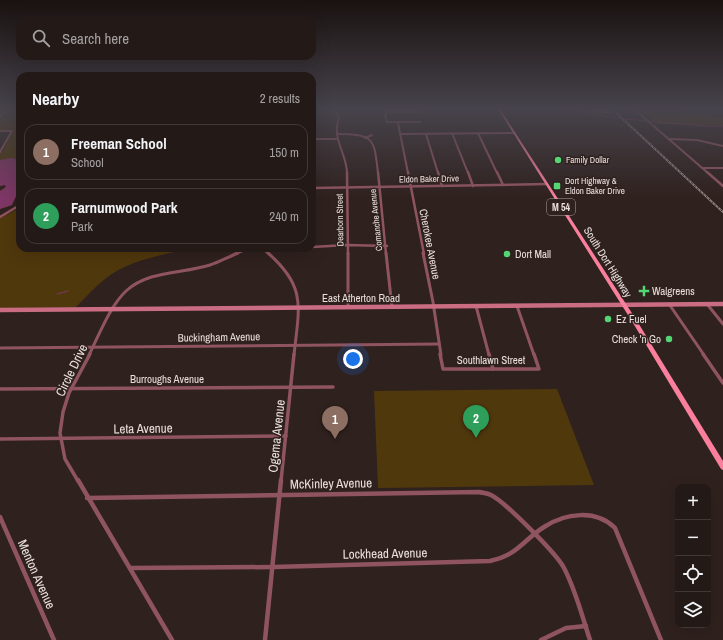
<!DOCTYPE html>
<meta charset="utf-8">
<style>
:root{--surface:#231916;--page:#2b221f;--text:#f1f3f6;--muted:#a3a0a1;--line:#403835;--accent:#0f766e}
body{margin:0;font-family:"Archivo Narrow",sans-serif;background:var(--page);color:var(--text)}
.controls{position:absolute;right:12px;bottom:12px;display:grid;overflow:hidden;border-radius:8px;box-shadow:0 4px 16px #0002}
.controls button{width:36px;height:36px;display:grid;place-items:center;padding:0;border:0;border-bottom:1px solid var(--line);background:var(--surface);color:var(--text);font:20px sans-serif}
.you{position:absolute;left:353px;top:359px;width:14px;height:14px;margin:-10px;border:3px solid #fff;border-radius:50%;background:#1a73e8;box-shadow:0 0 0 6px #1a73e833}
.badge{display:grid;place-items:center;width:26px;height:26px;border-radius:50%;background:var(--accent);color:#fff;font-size:13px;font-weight:700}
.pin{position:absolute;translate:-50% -33px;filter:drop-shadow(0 1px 2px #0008)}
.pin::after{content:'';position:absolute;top:21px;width:14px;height:12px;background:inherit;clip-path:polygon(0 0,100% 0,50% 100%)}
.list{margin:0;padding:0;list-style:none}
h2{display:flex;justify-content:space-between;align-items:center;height:52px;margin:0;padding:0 16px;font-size:17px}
h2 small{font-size:13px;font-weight:400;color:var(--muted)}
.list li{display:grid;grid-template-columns:26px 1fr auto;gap:12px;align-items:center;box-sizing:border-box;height:56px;margin:0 8px 8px;padding:0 8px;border:1px solid var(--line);border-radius:12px}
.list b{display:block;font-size:15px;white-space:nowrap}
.list p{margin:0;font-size:13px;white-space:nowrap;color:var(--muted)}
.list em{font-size:13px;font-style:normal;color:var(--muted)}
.icon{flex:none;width:22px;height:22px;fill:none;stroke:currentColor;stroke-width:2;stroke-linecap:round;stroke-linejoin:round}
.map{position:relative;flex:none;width:723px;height:640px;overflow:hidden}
.search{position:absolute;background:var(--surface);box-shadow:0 4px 16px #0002;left:16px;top:16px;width:300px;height:44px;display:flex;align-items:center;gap:10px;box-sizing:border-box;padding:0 14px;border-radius:12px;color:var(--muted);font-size:15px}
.panel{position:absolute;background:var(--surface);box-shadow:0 4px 16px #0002;left:16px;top:72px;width:300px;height:180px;border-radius:12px}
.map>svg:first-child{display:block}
</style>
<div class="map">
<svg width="723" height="640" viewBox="0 0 723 640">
<rect width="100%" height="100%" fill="#2f211e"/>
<!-- green -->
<g fill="#50380d">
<path d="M0,109H20V187L12,205L0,209V191L6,187L5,185L0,186V152L3,151L13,131L0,130Z"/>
<path d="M638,109H670L693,114L723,117V125L656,124Z"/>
<path d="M20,208V248H189C161,256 128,260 105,279C95,287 86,297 76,307L0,308V218Z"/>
<path d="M557,389L594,485L378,488L374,391Z"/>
</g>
<!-- water -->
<path fill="#7f3666" d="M11,158L15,159L20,163V187L12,205L0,209V191L6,187L5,185L0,186V160Z"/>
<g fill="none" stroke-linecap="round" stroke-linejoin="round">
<!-- stream -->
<g stroke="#7f3666" stroke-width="1">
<path d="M568,109L615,118L647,121"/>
<path d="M650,121L705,126H723"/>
<path d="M57,294L68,291"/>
</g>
<!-- street-far4 -->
<g stroke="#8f5460" stroke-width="2">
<path d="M388,109L385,116L387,122H420"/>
<path d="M586,109L610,113"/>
<path d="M634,109L708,173"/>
<path d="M335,111L339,118C331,138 347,154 347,173"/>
<path d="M386,112H420L419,109H428"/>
<path d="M0,116L9,109"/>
<path d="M398,123L408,173"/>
<path d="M0,131H12L0,152"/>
<path d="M452,133L468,173"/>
<path d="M478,133L497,173"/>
<path d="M337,134C375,134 374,139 378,173"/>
<path d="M400,134L515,133"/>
<path d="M426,134L438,173"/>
<path d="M365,138L372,135"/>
<path d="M312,139H337"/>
<path d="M669,139L697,140L723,146"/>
<path d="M702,168H723"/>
</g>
<!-- street-far3 -->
<g stroke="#8f5460" stroke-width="2.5">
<path d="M347,172L348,254"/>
<path d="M378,172L386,254"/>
<path d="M408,172L424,254"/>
<path d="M438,172L442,186"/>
<path d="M468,172L473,186"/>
<path d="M497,172L503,185"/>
<path d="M707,172L723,186"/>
<path d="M312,188L547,184"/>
<path d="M0,217L20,205"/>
<path d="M312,247L347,245L387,246"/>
<path d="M262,248L269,254"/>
<path d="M263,249L284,248"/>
<path d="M235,254L249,248"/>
</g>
<!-- street-far2 -->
<g stroke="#8f5460" stroke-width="3">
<path d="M268,253C307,287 299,307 294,355"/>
<path d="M348,253V307"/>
<path d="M386,253L392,307"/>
<path d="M423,253L433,302L441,355"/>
<path d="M669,304L704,355"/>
<path d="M707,304L723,324"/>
<path d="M476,306L489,355"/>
<path d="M517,306L534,355"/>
<path d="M0,348L439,344"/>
<path d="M89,355C99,335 110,306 126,291C149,270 182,274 210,265C219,262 228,257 238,253"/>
</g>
<!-- street-far1 -->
<g stroke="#8f5460" stroke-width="3.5">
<path d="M440,354L443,369H539L534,354"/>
<path d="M489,354L493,369"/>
<path d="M703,354L723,383"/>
<path d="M0,389L333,387"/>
<path d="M0,439L286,436"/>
<path d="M78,481L65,459L60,433L63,412L69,393L90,354"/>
<path d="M281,481L294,354"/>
</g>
<!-- street -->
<g stroke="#8f5460" stroke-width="4.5">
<path d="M78,480L172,640"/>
<path d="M87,498L479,492C483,493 487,493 491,495C505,502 557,554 564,568C576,591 582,616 590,640"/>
<path d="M0,517L54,640"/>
<path d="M130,568L273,567L490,561C518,555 522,541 544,527C565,513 596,509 615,528L661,640"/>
<path d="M265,640L281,480"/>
<path d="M541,640L566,628L586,626"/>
</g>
<!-- secondary -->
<path stroke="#ca6d82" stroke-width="4.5" d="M0,310L723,304"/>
<!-- primary -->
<path fill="#f97f9c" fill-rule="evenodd" d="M498,109H500L637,321L723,461V470L721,469L633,323Z"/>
<!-- rail casing -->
<g stroke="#938785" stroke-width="2">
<path id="rail" d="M612,109L723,212"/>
</g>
<!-- rail -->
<use href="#rail" stroke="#2f211e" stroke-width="1" stroke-dasharray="2" stroke-linecap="butt"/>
</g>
<!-- sky -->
<linearGradient id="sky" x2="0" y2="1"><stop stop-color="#1a1210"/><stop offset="0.55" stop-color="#47434c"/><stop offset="1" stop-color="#47434c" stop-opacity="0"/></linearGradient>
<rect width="723" height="198" fill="url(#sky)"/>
<!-- markers -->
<g fill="#53d673" stroke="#2f211e" stroke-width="1.5">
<circle cx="558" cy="160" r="4"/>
<rect x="553" y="182" width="8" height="8" rx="2"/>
<circle cx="507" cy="254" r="4"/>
<path d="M642 285h4v4h4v4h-4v4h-4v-4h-4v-4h4z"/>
<circle cx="608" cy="319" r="4"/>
<circle cx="669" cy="339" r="4"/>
</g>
<g text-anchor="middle" stroke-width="3" stroke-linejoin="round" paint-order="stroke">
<!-- far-poi labels -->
<g font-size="9" fill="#e9dfdd" stroke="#2f211e" text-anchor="start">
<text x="566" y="163">Family Dollar</text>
<text x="565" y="184">Dort Highway &amp;<tspan x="565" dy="10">Eldon Baker Drive</tspan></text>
</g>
<!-- far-street labels -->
<g font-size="9" fill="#e9dfdd" stroke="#2f211e">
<text transform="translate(429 179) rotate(-1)" y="3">Eldon Baker Drive</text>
<text transform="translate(340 220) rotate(-91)" y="3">Dearborn Street</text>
<text transform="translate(376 220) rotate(-96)" y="3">Comanche Avenue</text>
</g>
<!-- shield labels -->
<rect fill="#2f211e" stroke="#b1a6a4" stroke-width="1" x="547" y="199" width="28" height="16" rx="3"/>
<g font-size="10" font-weight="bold" fill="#e9dfdd">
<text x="561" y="211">M 54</text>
</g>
<!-- street labels -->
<g font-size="11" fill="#e9dfdd" stroke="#2f211e">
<text transform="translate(430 244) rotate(79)" y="4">Cherokee Avenue</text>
<text transform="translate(608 262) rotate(58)" y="4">South Dort Highway</text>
<text x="361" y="302">East Atherton Road</text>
<text transform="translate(219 337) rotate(-1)" y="4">Buckingham Avenue</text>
<text x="491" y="364">Southlawn Street</text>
<text x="167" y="383">Burroughs Avenue</text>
</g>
<!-- poi labels -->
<g font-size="11" fill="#e9dfdd" stroke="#2f211e" text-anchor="start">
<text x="515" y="258">Dort Mall</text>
<text x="652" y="295">Walgreens</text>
<text x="616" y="323">Ez Fuel</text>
<text x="661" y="343" text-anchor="end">Check 'n Go</text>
</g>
<!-- near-street labels -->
<g font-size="13" fill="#e9dfdd" stroke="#2f211e">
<text transform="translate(71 370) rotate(-64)" y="5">Circle Drive</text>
<text transform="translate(143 428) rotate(-1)" y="5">Leta Avenue</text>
<text transform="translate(276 436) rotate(-84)" y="5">Ogema Avenue</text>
<text transform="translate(331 483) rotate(-1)" y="5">McKinley Avenue</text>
<text transform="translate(385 553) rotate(-1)" y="5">Lockhead Avenue</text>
<text transform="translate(37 574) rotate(66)" y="5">Menton Avenue</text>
</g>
</g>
</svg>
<div class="controls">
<button>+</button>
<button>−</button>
<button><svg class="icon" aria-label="locate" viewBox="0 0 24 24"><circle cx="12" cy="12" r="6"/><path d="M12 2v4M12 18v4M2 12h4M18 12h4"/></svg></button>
<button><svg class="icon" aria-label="layers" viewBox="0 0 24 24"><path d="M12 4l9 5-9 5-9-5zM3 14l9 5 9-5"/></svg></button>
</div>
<div class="you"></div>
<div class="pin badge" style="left:335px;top:439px;background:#8d6e63">1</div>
<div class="pin badge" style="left:476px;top:438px;background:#2e9e5b">2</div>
<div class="search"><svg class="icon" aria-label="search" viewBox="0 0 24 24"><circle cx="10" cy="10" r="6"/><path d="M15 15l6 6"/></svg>Search here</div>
<section class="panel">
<h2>Nearby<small>2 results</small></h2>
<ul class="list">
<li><span class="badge" style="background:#8d6e63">1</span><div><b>Freeman School</b><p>School</p></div><em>150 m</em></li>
<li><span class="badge" style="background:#2e9e5b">2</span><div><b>Farnumwood Park</b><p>Park</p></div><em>240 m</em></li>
</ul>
</section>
</div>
